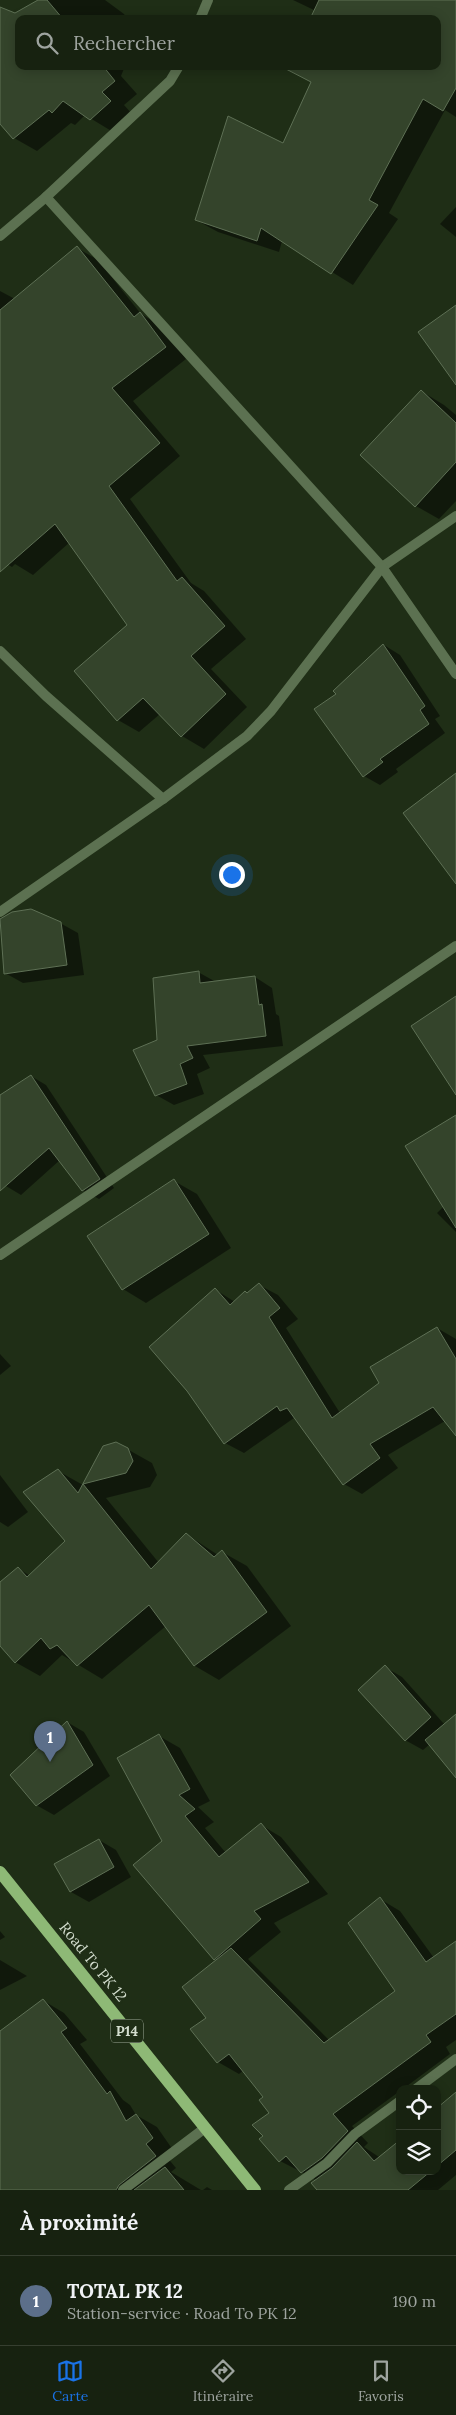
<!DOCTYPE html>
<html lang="fr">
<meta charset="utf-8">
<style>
:root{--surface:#172210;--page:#202a19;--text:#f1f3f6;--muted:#9ea49f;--line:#363f30;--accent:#1a73e8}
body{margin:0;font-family:Lora,serif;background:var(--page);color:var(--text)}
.controls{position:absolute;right:15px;bottom:15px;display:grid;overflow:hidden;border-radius:10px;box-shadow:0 2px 12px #0003}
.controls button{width:45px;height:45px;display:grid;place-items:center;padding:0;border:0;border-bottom:1px solid var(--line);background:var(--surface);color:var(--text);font:25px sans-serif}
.you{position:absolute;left:231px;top:874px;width:18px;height:18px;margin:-12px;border:4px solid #fff;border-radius:50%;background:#1a73e8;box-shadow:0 0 0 8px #1a73e833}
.badge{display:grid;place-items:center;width:32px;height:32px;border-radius:50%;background:var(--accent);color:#fff;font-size:16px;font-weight:700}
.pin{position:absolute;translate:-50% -41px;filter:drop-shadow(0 1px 2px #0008)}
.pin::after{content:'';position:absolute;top:26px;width:18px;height:15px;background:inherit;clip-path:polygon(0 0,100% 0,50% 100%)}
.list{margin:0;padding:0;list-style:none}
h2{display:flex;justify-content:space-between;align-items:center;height:65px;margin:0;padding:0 20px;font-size:21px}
h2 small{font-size:16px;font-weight:400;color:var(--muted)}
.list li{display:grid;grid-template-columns:32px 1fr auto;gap:15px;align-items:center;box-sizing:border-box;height:90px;padding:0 20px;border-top:1px solid var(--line)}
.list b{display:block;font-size:19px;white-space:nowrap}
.list p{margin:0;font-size:16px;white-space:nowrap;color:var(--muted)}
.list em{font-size:16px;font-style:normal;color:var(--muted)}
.icon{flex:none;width:28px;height:28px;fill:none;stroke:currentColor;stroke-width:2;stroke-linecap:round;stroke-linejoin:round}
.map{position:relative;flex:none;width:456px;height:2190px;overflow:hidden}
.search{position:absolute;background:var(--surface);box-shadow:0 2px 12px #0003;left:15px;right:15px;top:15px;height:55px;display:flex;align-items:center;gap:12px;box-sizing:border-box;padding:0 18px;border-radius:10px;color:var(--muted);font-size:19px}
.sheet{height:155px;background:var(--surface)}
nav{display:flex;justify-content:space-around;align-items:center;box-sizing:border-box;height:70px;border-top:1px solid var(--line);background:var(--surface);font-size:14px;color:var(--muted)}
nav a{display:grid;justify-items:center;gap:2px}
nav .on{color:var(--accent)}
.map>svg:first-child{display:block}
</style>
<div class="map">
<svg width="456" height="2190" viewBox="0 0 456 2190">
<rect width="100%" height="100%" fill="#1f2e16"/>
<!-- shadow -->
<g fill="#0007">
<path d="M38,0H105L124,14L127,19H19V66H125L121,76L137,94L124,105L133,115L113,132L85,115L75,125L71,123L37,151L14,138L0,122V9L15,14Z"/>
<path d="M293,0H456V117L445,110L389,213L398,219L353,285L282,241L279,252L218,232L196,220L284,144L437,66V19L314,10Z"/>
<path d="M456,207V237L440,224Z"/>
<path d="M77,248L98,260L141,314L162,326L186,359L133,401L180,456L130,499L191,583L204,591L246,639L211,669L247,707L204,749L182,736L160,714L139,732L118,720L129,625L70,542L33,575L15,564L12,567L0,560V291L15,299Z"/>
<path d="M421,391L444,405L456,415V501L439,519L416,506Z"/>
<path d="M384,645L400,655L440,716L435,719L445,733L396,769L398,772L380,785L364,776L338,694Z"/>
<path d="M13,913L60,923L78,933L84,975L23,983L5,973L0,919Z"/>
<path d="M198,972L216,982L255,977L272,988L276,1014L279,1016L283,1046L203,1055L210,1068L197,1074L204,1094L174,1105L156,1095Z"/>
<path d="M31,1076L46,1085L114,1188L99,1199L83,1190L60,1160L21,1195L6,1186L0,1178V1097Z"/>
<path d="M456,1117V1232L437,1213L444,1206Z"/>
<path d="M174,1181L197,1194L231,1248L146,1303L123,1289L89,1236Z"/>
<path d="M259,1285L278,1295L298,1319L286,1328L340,1413L381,1383L437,1328L456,1339V1434L445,1421L388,1455L398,1468L362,1494L344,1484L294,1418L244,1453L225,1443L216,1290L235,1302Z"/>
<path d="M0,1354L11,1366L0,1375Z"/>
<path d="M104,1447L127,1449L152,1463L157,1475L150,1487L106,1498L159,1563L186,1534L218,1555L222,1552L247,1566L291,1626L219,1680L195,1666L166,1626L102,1679L62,1655L40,1676L15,1662L0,1644V1583L18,1568L30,1576L67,1541L58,1471L83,1485Z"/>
<path d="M0,1475L28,1512L8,1527L0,1522Z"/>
<path d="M385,1667L402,1677L445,1725L456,1716V1776L430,1744L423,1750L405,1740Z"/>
<path d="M67,1722L84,1732L110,1776L54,1815L36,1805Z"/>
<path d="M159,1736L180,1748L210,1801L198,1807L214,1822L205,1828L226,1853L261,1825L281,1837L328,1894L274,1923L281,1932L248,1959L330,2041L397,1992L380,1899L400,1911L434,1958L456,1942V2040L446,2047L450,2054L403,2089H400V2091L352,2126L368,2143L364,2147L400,2171H437V2109L456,2094V2175L438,2190H319L317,2180L280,2161L265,2136L270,2113L265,2097L244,2070L239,2074L218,2062L192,2030L208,2018L217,1960L215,1959L164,1841Z"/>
<path d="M99,1840L116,1850L131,1877L89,1902L71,1892L55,1865Z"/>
<path d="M0,1931L5,1937L0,1940Z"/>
<path d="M0,1960L27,1976L0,1990Z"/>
<path d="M44,2001L64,2013L87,2040L80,2044L123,2100L130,2105L136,2115L157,2127L173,2150L166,2156L176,2168L171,2172L201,2190H0V2032Z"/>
<path d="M207,2187L212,2190H203Z"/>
</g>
<!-- building -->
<g fill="#34442b" stroke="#5e7055">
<path d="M38,0H47L63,19H19V66H103L115,81L102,92L111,101L90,120L63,101L52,113L49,110L13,139L0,124V7L15,13Z"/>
<path d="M319,0H456V88L443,111L423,99L369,200L378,205L331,274L261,228L257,241L195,220L228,116L283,143L311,82L286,69L288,66H437V19H310Z"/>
<path d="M77,246L134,317L140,312L166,347L112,388L160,443L109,486L177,581L182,577L225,626L191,656L226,694L181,737L143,698L117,721L74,671L127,625L55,524L0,572V310Z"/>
<path d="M456,305V385L418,332Z"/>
<path d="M421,390L456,423V462L415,507L360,455Z"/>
<path d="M383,644L425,706L420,710L429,724L380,759L383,762L363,777L314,709L336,694L333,691Z"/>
<path d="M456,773V884L403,813Z"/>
<path d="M31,909L61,922L67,965L4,974L0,919L12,912Z"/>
<path d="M199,971L200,983L255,976L259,1005L262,1004L266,1036L187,1046L193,1058L180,1064L187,1084L155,1096L133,1050L157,1040L153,978Z"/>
<path d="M456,996V1095L411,1026Z"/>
<path d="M31,1075L100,1179L82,1191L49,1148L0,1191V1095Z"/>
<path d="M456,1115V1228L405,1146Z"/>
<path d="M174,1179L209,1234L122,1290L87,1236Z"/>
<path d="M259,1283L280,1308L269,1317L332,1418L379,1383L370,1367L437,1327L456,1359V1436L433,1407L370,1444L380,1458L343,1485L287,1408L280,1411L277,1406L224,1444L187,1391L149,1347L215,1288L230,1305L245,1291L247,1293Z"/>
<path d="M116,1442L128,1448L133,1461L126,1473L83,1484L151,1569L186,1533L214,1557L222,1550L267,1612L194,1666L149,1605L77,1666L57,1645L50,1649L41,1638L15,1663L0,1646V1582L18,1567L27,1577L65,1541L23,1492L58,1469L78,1493L103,1446Z"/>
<path d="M385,1665L431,1717L405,1741L358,1690Z"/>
<path d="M456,1714V1778L425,1740Z"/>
<path d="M67,1721L93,1765L36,1806L10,1775Z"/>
<path d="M159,1734L190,1789L179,1795L195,1809L185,1816L219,1857L261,1823L309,1882L254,1911L261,1919L214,1960L133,1865L162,1841L117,1758Z"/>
<path d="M99,1839L114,1867L70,1892L54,1864Z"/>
<path d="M380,1897L426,1962L456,1941V2014L426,2035L431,2042L333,2114L348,2131L322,2158L301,2173L286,2156L279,2162L259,2139L263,2136L252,2125L269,2113L259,2100L263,2097L229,2054L217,2063L190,2029L206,2018L182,1987L231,1948L324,2043L395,1991L348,1923Z"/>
<path d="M43,1999L67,2028L61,2032L107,2094L110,2091L126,2121L136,2114L153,2138L146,2144L156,2156L119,2185L116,2190H0V2031Z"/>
<path d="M456,2092V2150L437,2166V2108Z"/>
<path d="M400,2140V2171H431L408,2190H317L311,2183L332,2168L357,2142L374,2161Z"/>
<path d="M165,2167L184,2190H134Z"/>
</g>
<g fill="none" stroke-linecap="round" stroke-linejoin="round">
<!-- street -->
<g stroke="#5c7151" stroke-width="10">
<path d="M200,19L208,0"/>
<path d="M46,197L382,567L456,516"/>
<path d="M0,236L46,197L170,81L179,66"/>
<path d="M0,651L46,696L163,799"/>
<path d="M0,912L163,799L247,736L271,711L382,567L456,674"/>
<path d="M0,1255L456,946"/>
<path d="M416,2089L456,2059"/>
<path d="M123,2190L205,2128"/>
<path d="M289,2190L327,2163L355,2134L400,2101"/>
</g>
<!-- primary -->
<path stroke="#8eb976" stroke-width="12" d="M0,1872L255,2190"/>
</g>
<g text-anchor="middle" stroke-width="4.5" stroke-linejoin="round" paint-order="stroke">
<!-- shield labels -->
<rect fill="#1f2e16" stroke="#9ea998" stroke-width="1" x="111" y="2019.5" width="32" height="23" rx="4"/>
<g font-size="14" font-weight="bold" fill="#d4decf">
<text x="127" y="2036">P14</text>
</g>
<!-- street labels -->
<g font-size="15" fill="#d4decf" stroke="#1f2e16">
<text transform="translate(93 1962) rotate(51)" y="5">Road To PK 12</text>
</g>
</g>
</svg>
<div class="controls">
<button><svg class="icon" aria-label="locate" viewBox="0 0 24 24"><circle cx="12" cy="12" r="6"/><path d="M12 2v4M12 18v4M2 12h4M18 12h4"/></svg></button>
<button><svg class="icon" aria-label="layers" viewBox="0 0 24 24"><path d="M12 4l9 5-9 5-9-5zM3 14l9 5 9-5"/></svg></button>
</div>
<div class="you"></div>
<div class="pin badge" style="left:50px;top:1762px;background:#5c6f8a">1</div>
<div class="search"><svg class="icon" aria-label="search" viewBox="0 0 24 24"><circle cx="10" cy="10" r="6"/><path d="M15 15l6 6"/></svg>Rechercher</div>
</div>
<section class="sheet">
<h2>À proximité<small></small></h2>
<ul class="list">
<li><span class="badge" style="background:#5c6f8a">1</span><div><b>TOTAL PK 12</b><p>Station-service · Road To PK 12</p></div><em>190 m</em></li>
</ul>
</section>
<nav>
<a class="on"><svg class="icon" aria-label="map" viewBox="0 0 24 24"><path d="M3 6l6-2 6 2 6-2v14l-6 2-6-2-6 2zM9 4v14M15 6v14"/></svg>Carte</a>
<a><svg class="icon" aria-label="directions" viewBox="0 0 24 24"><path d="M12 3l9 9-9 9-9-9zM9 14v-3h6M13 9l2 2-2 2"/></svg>Itinéraire</a>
<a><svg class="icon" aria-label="saved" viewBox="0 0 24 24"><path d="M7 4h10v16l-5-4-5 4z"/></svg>Favoris</a>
</nav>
